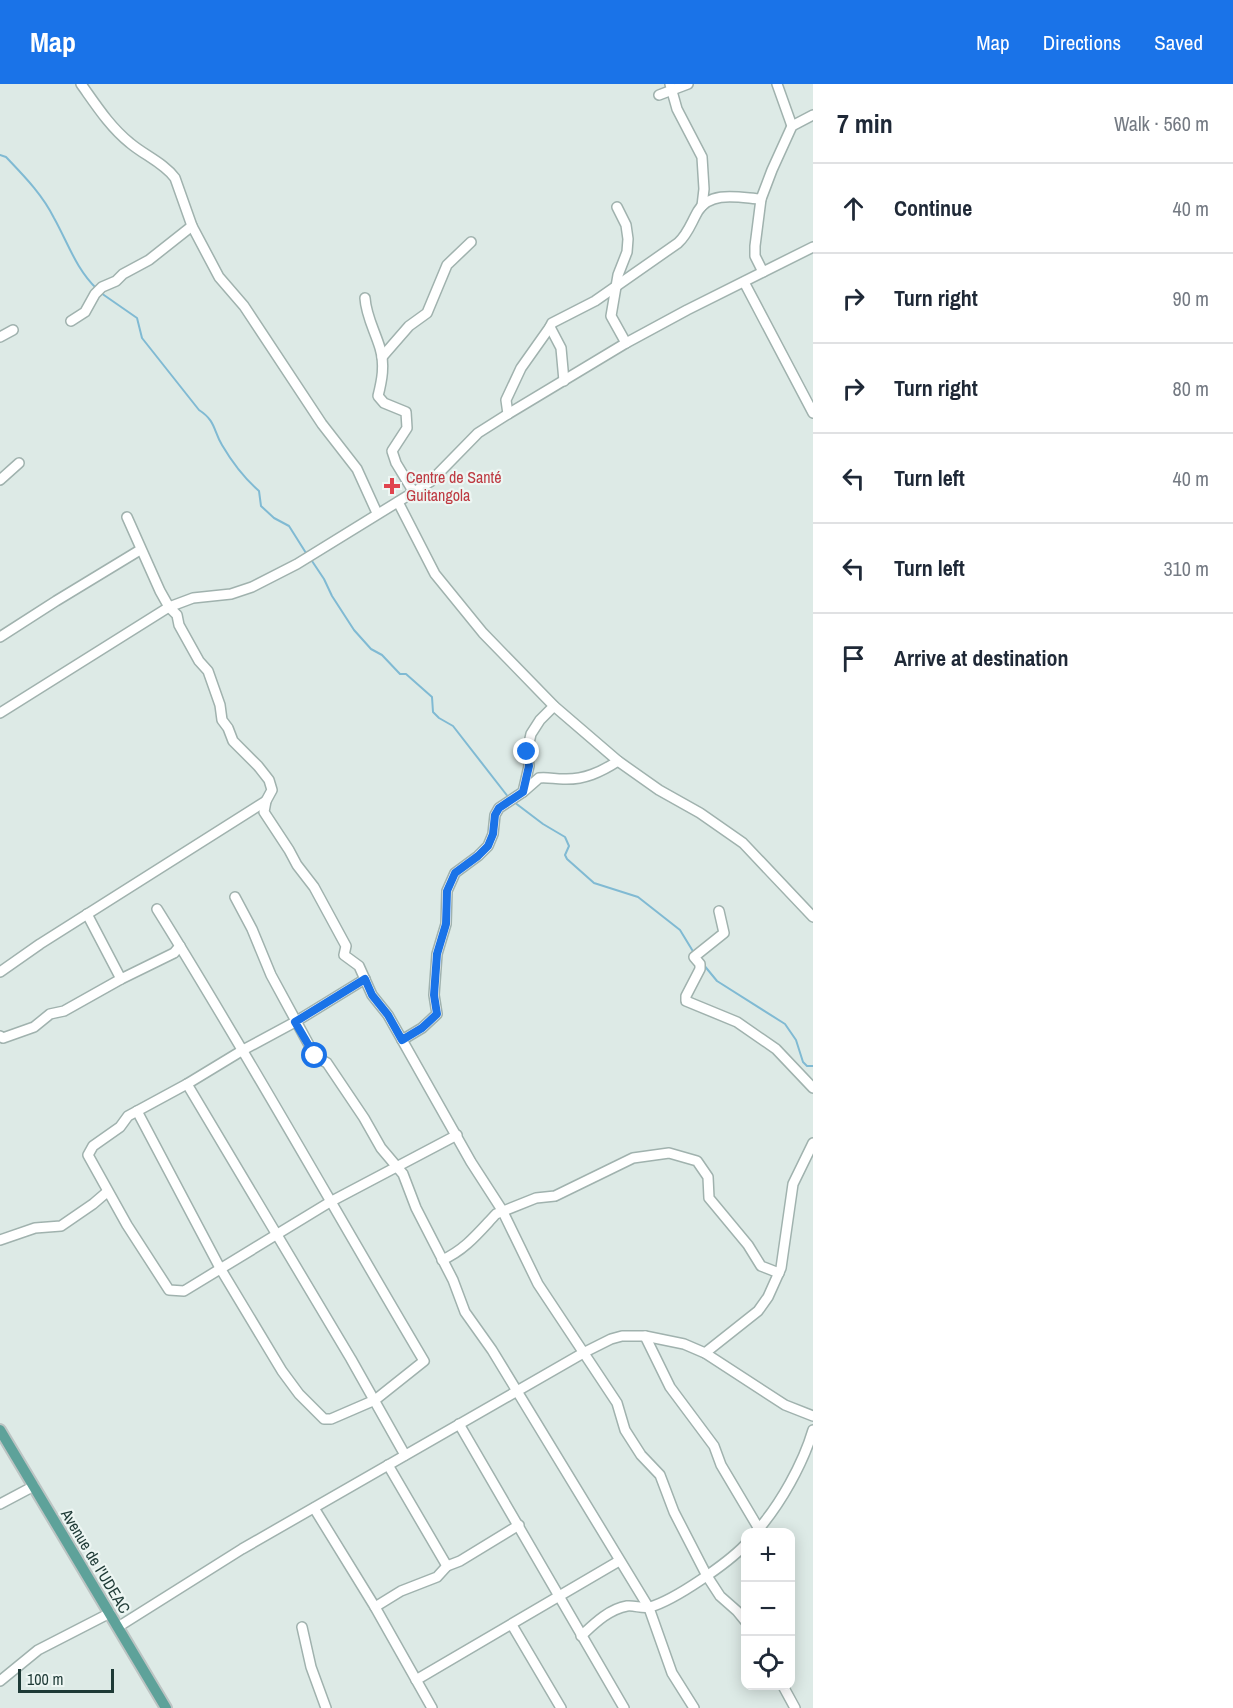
<!DOCTYPE html>
<meta charset="utf-8">
<style>
:root{--surface:#fff;--page:#f2f2f3;--text:#1f2937;--muted:#747a83;--line:#e0e1e3;--accent:#1a73e8}
body{margin:0;font-family:"Archivo Narrow",sans-serif;background:var(--page);color:var(--text)}
.controls{position:absolute;right:18px;bottom:18px;display:grid;overflow:hidden;border-radius:12px;box-shadow:0 3px 15px #0003}
.controls button{width:54px;height:54px;display:grid;place-items:center;padding:0;border:0;border-bottom:2px solid var(--line);background:var(--surface);color:var(--text);font:30px sans-serif}
.scale{position:absolute;left:18px;bottom:15px;width:96px;box-sizing:border-box;padding-left:6px;border:3px solid #1e3a36;border-top:0;font-size:16px;line-height:21px;white-space:nowrap;color:#1e3a36;-webkit-text-stroke:4px #edf6f3;paint-order:stroke}
.stop{position:absolute;width:18px;height:18px;margin:-14px;border:4px solid #1a73e8;border-radius:50%;background:#fff}
.stop.end{background:#1a73e8;border-color:#fff;box-shadow:0 2px 6px #0008}
.list{margin:0;padding:0;list-style:none}
h2{display:flex;justify-content:space-between;align-items:center;height:78px;margin:0;padding:0 24px;font-size:26px}
h2 small{font-size:20px;font-weight:400;color:var(--muted)}
.list li{display:grid;grid-template-columns:39px 1fr auto;gap:18px;align-items:center;box-sizing:border-box;height:90px;padding:0 24px;border-top:2px solid var(--line)}
.list b{display:block;font-size:22px;white-space:nowrap}
.list em{font-size:20px;font-style:normal;color:var(--muted)}
.icon{flex:none;width:33px;height:33px;fill:none;stroke:currentColor;stroke-width:2;stroke-linecap:round;stroke-linejoin:round}
.map{position:relative;flex:none;width:813px;height:1624px;overflow:hidden}
header{display:flex;align-items:center;gap:36px;box-sizing:border-box;height:84px;padding:0 30px;background:var(--accent);color:#fff}
header strong{font-size:28px}
nav{display:flex;gap:33px;margin-inline-start:auto;font-size:21px}
main{display:flex}
aside{flex:1;background:var(--surface)}
.map>svg:first-child{display:block}
</style>
<header>
<strong>Map</strong>
<nav><a>Map</a><a>Directions</a><a>Saved</a></nav>
</header>
<main>
<div class="map">
<svg width="813" height="1624" viewBox="0 0 813 1624">
<rect width="100%" height="100%" fill="#ddeae6"/>
<g fill="none" stroke-linecap="round" stroke-linejoin="round">
<!-- stream -->
<g stroke="#80bad3" stroke-width="2">
<path d="M0,71L6,73C24,92 42,110 54,134C68,159 76,185 97,205"/>
<path d="M101,209L137,234L142,254L199,326C216,337 213,346 222,361C232,378 244,394 259,407L261,422L274,434L289,442L306,469"/>
<path d="M310,474L324,495L332,512L354,546L371,565L382,571L400,590H406L432,613L433,628L439,634L453,642L509,714"/>
<path d="M514,718L543,740L565,753L569,762L565,771L567,775L594,799L638,813L680,846L694,869"/>
<path d="M703,880L717,897L785,940L796,956L803,978L807,982H813"/>
</g>
<!-- minor casing -->
<g stroke="#a0b2ae" stroke-width="12">
<g id="minor">
<path d="M81,0C96,21 110,43 130,59C144,71 164,79 175,94L192,142L219,193L244,222L322,340L357,385L377,429"/>
<path d="M670,0L677,25L702,73L704,105L702,122"/>
<path d="M777,0L792,42"/>
<path d="M659,11L688,0"/>
<path d="M617,123L626,141L628,155L627,168L618,191L611,232L626,259"/>
<path d="M763,188L755,172V162L761,115L772,86L792,42L813,31"/>
<path d="M744,198L813,329"/>
<path d="M365,214C366,232 375,247 380,264C385,281 382,296 378,312L384,319L406,328L407,344L392,367L396,379L413,407"/>
<path d="M71,237L85,228L95,210L102,203L116,197L123,190L149,176L192,142"/>
<path d="M0,253L13,246"/>
<path d="M382,273L409,242L427,229L447,181L471,158"/>
<path d="M564,297L561,264L550,243L552,239L595,217L678,159C688,150 691,139 698,127C711,106 741,114 761,115"/>
<path d="M508,330L506,316L521,284L550,243"/>
<path d="M0,396L19,379"/>
<path d="M398,418L435,490L483,549L554,622L618,677L659,706L700,729L743,759L813,833"/>
<path d="M127,433L160,507L169,523L177,531L179,541L199,577L208,587L220,621L222,636L228,644L233,657L258,682L269,696L272,706L266,717L264,728L289,766L297,781L314,803L346,862L344,871L359,882L372,911L388,931L471,1078L502,1126L538,1200L617,1319L625,1346L641,1371L660,1391L674,1428L707,1492L720,1512L737,1527L746,1538"/>
<path d="M0,553L56,517L140,466"/>
<path d="M0,629L169,523L193,514L231,510L252,503L297,480L430,398L478,349L508,330L626,259L687,226L813,163"/>
<path d="M523,708L539,694C547,693 555,695 563,695C584,696 601,688 618,677"/>
<path d="M235,813L252,845L271,891L315,972L327,979L364,1034L381,1064L403,1090L416,1124L453,1196L465,1228L492,1266L649,1524L672,1589L694,1624"/>
<path d="M719,827L724,849L694,873L700,880V885L686,912V917L737,938L776,965L813,1004"/>
<path d="M87,830L121,895"/>
<path d="M0,888L40,860L266,717"/>
<path d="M365,895L295,938L243,966L187,1000L128,1032L120,1043L93,1062L88,1071L127,1141L169,1206L184,1207L330,1118L457,1051"/>
<path d="M0,952L3,954L34,943L50,930L64,927L121,895L174,869L180,862"/>
<path d="M402,956L422,944L437,930L434,911L437,870L446,840L447,807L455,789L478,772L488,762L493,750L495,731L499,724L523,708L529,682L527,668L531,650L540,636L554,622"/>
<path d="M187,1000L351,1275L405,1371"/>
<path d="M137,1027L220,1184L282,1287L299,1310L324,1335H331L375,1316L424,1277C335,1127 250,974 157,825"/>
<path d="M0,1156L35,1144L61,1142L93,1120L107,1108"/>
<path d="M442,1176C465,1166 479,1148 496,1130L536,1114L555,1112L633,1074L669,1069L697,1077L708,1093L709,1114L748,1161L761,1182L779,1189"/>
<path d="M645,1252L670,1303L714,1362L721,1381L759,1445"/>
<path d="M705,1269L758,1227L768,1213L781,1184L793,1100L813,1059"/>
<path d="M459,1340L624,1624"/>
<path d="M388,1381L447,1482"/>
<path d="M0,1420L34,1402"/>
<path d="M314,1424L375,1523L432,1624"/>
<path d="M756,1448C780,1421 803,1380 813,1346"/>
<path d="M375,1523L401,1507L437,1493L447,1482L460,1477L519,1441"/>
<path d="M512,1541L561,1624"/>
<path d="M118,1543L242,1465L585,1268L611,1255L622,1252H645L684,1260L705,1269L785,1321L813,1332"/>
<path d="M302,1543L311,1583L326,1624"/>
<path d="M581,1552C594,1540 609,1525 627,1522C634,1521 643,1525 650,1523C675,1516 728,1479 746,1460"/>
<path d="M416,1596L619,1477"/>
<path d="M0,1597L38,1566L110,1529"/>
<path d="M783,1602L795,1624"/>
</g>
</g>
<!-- major casing -->
<g stroke="#bcc4c3" stroke-width="14">
<path id="major" d="M0,1346L166,1624"/>
</g>
<!-- minor -->
<use href="#minor" stroke="#fff" stroke-width="9"/>
<!-- major -->
<use href="#major" stroke="#5ea29a" stroke-width="10"/>
</g>
<g fill="none" stroke-linecap="round" stroke-linejoin="round">
<!-- route -->
<path stroke="#1a73e8" stroke-width="8" d="M315,972L295,938L365,895L372,911L388,931L402,956L422,944L437,930L434,911L437,870L446,840L447,807L455,789L478,772L488,762L493,750L495,731L499,724L523,708L529,682L527,668"/>
</g>
<!-- markers -->
<path fill="#e0444e" stroke="#edf6f3" stroke-width="2" d="M389 393h6v6h6v6h-6v6h-6v-6h-6v-6h6z"/>
<g text-anchor="middle" stroke-width="4.5" stroke-linejoin="round" paint-order="stroke">
<!-- health labels -->
<g font-size="16" fill="#be3a42" stroke="#edf6f3" text-anchor="start">
<text x="406" y="399">Centre de Santé<tspan x="406" dy="18">Guitangola</tspan></text>
</g>
<!-- street labels -->
<g font-size="16" fill="#1e3a36" stroke="#edf6f3">
<text transform="translate(96 1477) rotate(59)" y="6">Avenue de I'UDEAC</text>
</g>
</g>
</svg>
<div class="controls">
<button>+</button>
<button>−</button>
<button><svg class="icon" aria-label="locate" viewBox="0 0 24 24"><circle cx="12" cy="12" r="6"/><path d="M12 2v4M12 18v4M2 12h4M18 12h4"/></svg></button>
</div>
<div class="scale">100 m</div>
<div class="stop" style="left:315px;top:972px"></div>
<div class="stop end" style="left:527px;top:668px"></div>
</div>
<aside>
<h2>7 min<small>Walk · 560 m</small></h2>
<ul class="list">
<li><svg class="icon" aria-label="ahead" viewBox="0 0 24 24"><path d="M12 20V5M6 11l6-6 6 6"/></svg><div><b>Continue</b></div><em>40 m</em></li>
<li><svg class="icon" aria-label="right" viewBox="0 0 24 24"><path d="M7 20v-9h11M14 6l5 5-5 5"/></svg><div><b>Turn right</b></div><em>90 m</em></li>
<li><svg class="icon" aria-label="right" viewBox="0 0 24 24"><path d="M7 20v-9h11M14 6l5 5-5 5"/></svg><div><b>Turn right</b></div><em>80 m</em></li>
<li><svg class="icon" aria-label="left" viewBox="0 0 24 24"><path d="M17 20v-9H6M10 6l-5 5 5 5"/></svg><div><b>Turn left</b></div><em>40 m</em></li>
<li><svg class="icon" aria-label="left" viewBox="0 0 24 24"><path d="M17 20v-9H6M10 6l-5 5 5 5"/></svg><div><b>Turn left</b></div><em>310 m</em></li>
<li><svg class="icon" aria-label="arrive" viewBox="0 0 24 24"><path d="M6 21V4h12l-3 4 3 4H6"/></svg><div><b>Arrive at destination</b></div></li>
</ul>
</aside>
</main>
